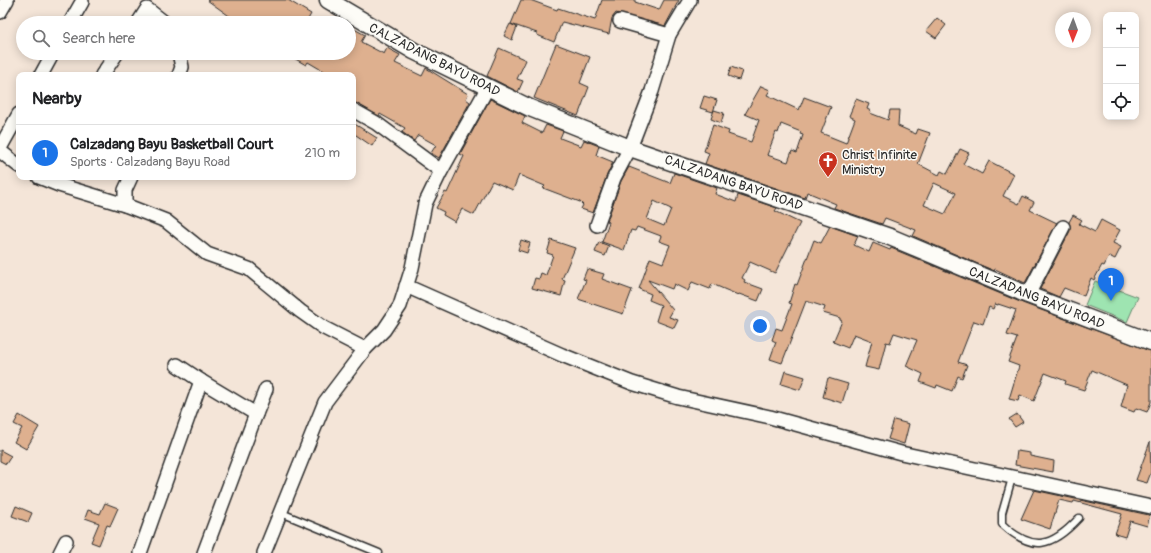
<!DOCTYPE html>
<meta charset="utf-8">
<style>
:root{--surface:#fff;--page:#f6f6f6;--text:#202124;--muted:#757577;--line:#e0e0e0;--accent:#1a73e8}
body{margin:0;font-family:Pangolin,sans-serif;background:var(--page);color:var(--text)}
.controls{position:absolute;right:12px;top:12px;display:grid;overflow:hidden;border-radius:8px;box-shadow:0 2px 10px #0003}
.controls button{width:36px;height:36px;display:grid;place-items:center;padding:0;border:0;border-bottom:1px solid var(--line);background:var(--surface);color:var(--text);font:20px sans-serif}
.compass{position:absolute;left:1055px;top:12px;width:36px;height:36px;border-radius:50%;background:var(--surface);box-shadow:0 2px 10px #0003;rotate:181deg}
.you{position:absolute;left:760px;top:326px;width:14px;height:14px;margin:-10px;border:3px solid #fff;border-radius:50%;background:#1a73e8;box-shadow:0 0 0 6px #1a73e833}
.badge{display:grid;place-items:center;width:26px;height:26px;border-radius:50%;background:var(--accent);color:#fff;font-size:13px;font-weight:700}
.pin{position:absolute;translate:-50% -33px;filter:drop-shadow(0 1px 2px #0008)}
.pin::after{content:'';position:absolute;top:21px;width:14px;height:12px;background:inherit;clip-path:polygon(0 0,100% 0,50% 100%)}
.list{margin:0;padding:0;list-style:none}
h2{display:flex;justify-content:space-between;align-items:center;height:52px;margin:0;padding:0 16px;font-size:17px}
h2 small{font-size:13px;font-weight:400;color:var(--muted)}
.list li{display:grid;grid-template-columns:26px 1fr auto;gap:12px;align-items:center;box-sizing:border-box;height:56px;padding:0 16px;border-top:1px solid var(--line)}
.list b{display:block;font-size:15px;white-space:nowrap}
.list p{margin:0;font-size:13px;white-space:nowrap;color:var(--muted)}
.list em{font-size:13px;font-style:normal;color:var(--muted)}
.icon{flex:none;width:22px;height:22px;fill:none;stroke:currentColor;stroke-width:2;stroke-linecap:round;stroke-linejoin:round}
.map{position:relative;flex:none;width:1151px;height:553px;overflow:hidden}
.search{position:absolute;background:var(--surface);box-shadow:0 2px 10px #0003;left:16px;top:16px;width:340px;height:44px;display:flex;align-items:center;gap:10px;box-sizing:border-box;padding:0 14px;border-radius:22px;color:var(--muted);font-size:15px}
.panel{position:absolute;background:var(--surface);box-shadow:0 2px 10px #0003;left:16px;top:72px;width:340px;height:108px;border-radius:8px}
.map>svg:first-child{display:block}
</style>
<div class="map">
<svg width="1151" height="553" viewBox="0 0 1151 553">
<rect width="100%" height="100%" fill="#f4e5d8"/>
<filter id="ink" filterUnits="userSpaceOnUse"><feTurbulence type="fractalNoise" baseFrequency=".025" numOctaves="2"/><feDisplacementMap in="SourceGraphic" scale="8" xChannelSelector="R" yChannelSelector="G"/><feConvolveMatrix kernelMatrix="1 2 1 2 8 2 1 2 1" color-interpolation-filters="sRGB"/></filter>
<g filter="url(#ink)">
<!-- green -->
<path fill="#9ee4b1" stroke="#64886e" d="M1095,281L1138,297L1127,322L1085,305Z"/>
<!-- building -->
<g fill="#deb08f" stroke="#2b2b2b" fill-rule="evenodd">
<path d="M207,0H288L311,14L306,23H239Z"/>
<path d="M521,0H530L557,10L558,8L595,20L602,0H635V2L659,10L664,0H679L665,26L616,13L612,18L609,34L562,22L554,42L537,35V33L511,24Z"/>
<path d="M937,18L946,25L936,38L926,31Z"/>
<path d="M510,24L517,27L512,40L504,36Z"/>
<path d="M349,26L365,35L361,42L384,54L387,48L400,55L395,63L422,76L426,68L468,94L466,99L470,102L439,158L431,153L436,145L418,135L414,141L402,132L405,128L380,114L379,116L353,102V75H330L308,62L306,65L285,53H349Z"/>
<path d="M556,44L590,57L580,83L589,87L578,116L534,98Z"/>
<path d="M499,48L526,60L517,79L523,81L518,92L487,76Z"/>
<path d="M731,67L742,71L739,80L728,76Z"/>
<path d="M761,86L770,90L767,95L799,110L804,97L831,107L821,133L846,143L855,119L849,116L856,99L869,104L867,109L871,111L870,113L888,120L890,110H899L898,126L916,134L918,129L930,133L918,164L939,175L941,171L947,174L960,149L969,153L963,164L982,174L989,161L1014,174L1003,196L1019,204L1023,196L1034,202L1030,210L1057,223L1025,283L995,269L994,271L913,236L916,230L885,218L882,224L834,208L836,204L807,192L805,198L705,164L709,153L704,151L713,125L729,131L728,134L751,142L759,120L745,114ZM781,124L801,132L800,134L803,135L797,153L792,151L788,162L767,155L776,132L778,133ZM934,183L956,193L945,214L924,205Z"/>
<path d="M704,96L717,100L713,112L700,108Z"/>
<path d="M490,99L525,116L522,123L542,133L546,125L563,131L560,138L581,146L584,140L599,146L596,155L613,162L607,175L593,213L581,209L583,205L580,202L543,188L545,186L519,175L513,190L492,181L474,215L462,209L455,222L443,215L444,212L436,208L445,192L447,193L464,156L460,154Z"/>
<path d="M714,110L724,113L721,123L711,119Z"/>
<path d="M353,123L377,138L372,146L353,133Z"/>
<path d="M629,167L670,183L674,173L717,188L715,194L736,202L738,195L777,208L775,211L800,223L775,273L750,262L742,278L745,280L744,282L763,289L758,301L739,294L738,295L712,284L710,289L692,282L688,291L674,284L672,289L648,280L673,310L669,317L678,320L674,328L656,321L661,305L649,300L651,294L639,289L650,258L663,263L670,245L659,241L661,236L637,227L635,231L631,230L624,250L602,242L609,222L607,221L621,181ZM654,201L671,209L664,226L647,219Z"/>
<path d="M1073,215L1082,220L1079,224L1095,232L1101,220L1120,230L1113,243L1121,247L1115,259L1109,256L1104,266L1102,265L1094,280L1091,278L1084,296L1064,288L1059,297L1040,289L1070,231L1069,222Z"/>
<path d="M830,226L858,236L854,245L869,252L873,243L890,250L891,248L1025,304L1151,351V402L1147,412L1136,408L1134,412L1121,407L1127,385L1092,370L1084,390L1065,384L1066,381L1045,373L1034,401L1020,395L1018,401L1009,399L1019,366L1008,362L1017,338L1007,335L1016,310L998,304V305L995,304L993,309L989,307L983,324L974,321L958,362L967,365L962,378L958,376L952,391L937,385L936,388L920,382L923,374L906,366L917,340L894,333L890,343L886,342L879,370L865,367L872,341L854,334L848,348L833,342L842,321L840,320V318L823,313L825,307L806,301L782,363L770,359L776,342L772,340L776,328L782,330L792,304L789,303L795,284L797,285L814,240L821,243Z"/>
<path d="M521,240L530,243L527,253L518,250Z"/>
<path d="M551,240L575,248L562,279L565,280L561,296L532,288L535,278L539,279L541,273L546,275L553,255L547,253Z"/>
<path d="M599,242L609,246L605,256L595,252Z"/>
<path d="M587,269L604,274L602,279L632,290L623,314L578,299L586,280L583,279Z"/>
<path d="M785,371L805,377L800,390L781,384Z"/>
<path d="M828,378L848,384L842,403L823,397Z"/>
<path d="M1017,414L1023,422L1015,427L1009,419Z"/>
<path d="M19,415L39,427L26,449L14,442L22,428L14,424Z"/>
<path d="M894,420L909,424L904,444L888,439Z"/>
<path d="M1150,442L1151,472L1147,483L1136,480Z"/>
<path d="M0,450L11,456L6,464L0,461Z"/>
<path d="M1017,451L1030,453V456L1054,461L1053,472L1015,465Z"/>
<path d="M1034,490L1149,515H1150L1147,526L1130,521L1125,537L1115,534L1122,514L1074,501L1073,503L1059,500L1050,529L1021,519Z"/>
<path d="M105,503L118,508L110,526L107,525L99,545L91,542L99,523L85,518L88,510L100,514Z"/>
<path d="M16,506L32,513L28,522L12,516Z"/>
</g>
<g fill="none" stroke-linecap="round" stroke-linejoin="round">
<!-- service casing -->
<g stroke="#2b2b2b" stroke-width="9">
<g id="service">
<path d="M1012,478L1002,513V524C1033,553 1052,547 1079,518"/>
<path d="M279,512L379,553"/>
</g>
</g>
<!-- minor casing -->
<g stroke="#2b2b2b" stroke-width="16">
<g id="minor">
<path d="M0,12L7,0"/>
<path d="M620,21L669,35"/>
<path d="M70,23L82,2"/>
<path d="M138,23L147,9L165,23"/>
<path d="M41,75L53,53"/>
<path d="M102,75L117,53"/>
<path d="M179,75L182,67L179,53"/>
<path d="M353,110L376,123L441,171"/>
<path d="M0,148L19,114"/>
<path d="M0,151L19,166"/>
<path d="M39,177L59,185L125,205L166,221L207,254L249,269L300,311L324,328L365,349"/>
<path d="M125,205V190L131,177"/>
<path d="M597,225L614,178L630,148L652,91L669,35L690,0"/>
<path d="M406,286L562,355L632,383L678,397L770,417L901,453L1151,507"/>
<path d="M1028,295L1063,227"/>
<path d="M177,365L201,381"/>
<path d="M256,414L266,389"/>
<path d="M60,553L66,541"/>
<path d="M140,553L201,381L256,414L204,553"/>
<path d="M264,553L325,402L365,349L384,330L400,306L412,268L425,204L441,171L488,87"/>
</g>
</g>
<!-- tertiary casing -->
<g stroke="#2b2b2b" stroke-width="19">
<path id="tertiary" d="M328,0L414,51L530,108L630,148L890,237L1028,295L1151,342"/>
</g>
<!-- service -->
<use href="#service" stroke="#fdfcf7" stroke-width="6"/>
<!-- minor -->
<use href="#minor" stroke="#fdfcf7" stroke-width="13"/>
<!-- tertiary -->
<use href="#tertiary" stroke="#fdfcf7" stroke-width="16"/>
</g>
</g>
<!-- icons -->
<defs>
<g id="church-pin" transform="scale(1)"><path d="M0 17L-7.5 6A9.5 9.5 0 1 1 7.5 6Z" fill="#c8321e" stroke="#fdfcf7"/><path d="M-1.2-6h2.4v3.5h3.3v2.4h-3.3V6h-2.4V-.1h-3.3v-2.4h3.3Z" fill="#fff"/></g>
</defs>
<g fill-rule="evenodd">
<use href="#church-pin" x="828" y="161"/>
</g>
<g text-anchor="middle" stroke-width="3" stroke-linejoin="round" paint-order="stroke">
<!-- street labels -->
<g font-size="13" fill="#2b2b2b" stroke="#fdfcf7">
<text transform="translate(435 59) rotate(27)" y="5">CALZADANG BAYU ROAD</text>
<text transform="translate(734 182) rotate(19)" y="5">CALZADANG BAYU ROAD</text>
<text transform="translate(1037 297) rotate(22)" y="5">CALZADANG BAYU ROAD</text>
</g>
<!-- poi labels -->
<g font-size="13" fill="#2b2b2b" stroke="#fdfcf7" text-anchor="start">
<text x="842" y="159">Christ Infinite<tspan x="842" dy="15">Ministry</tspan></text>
</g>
</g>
</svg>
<div class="controls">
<button>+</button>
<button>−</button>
<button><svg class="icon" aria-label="locate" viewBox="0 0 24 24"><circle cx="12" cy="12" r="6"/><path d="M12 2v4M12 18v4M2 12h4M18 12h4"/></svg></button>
</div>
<svg class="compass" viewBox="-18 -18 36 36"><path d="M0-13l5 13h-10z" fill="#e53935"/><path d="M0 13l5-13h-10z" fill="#757577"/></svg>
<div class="you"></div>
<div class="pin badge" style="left:1111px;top:301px">1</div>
<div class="search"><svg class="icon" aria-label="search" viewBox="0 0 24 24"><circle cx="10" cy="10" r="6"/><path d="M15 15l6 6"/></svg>Search here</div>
<section class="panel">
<h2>Nearby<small></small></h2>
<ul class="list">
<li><span class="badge">1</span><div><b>Calzadang Bayu Basketball Court</b><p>Sports · Calzadang Bayu Road</p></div><em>210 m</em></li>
</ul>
</section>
</div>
